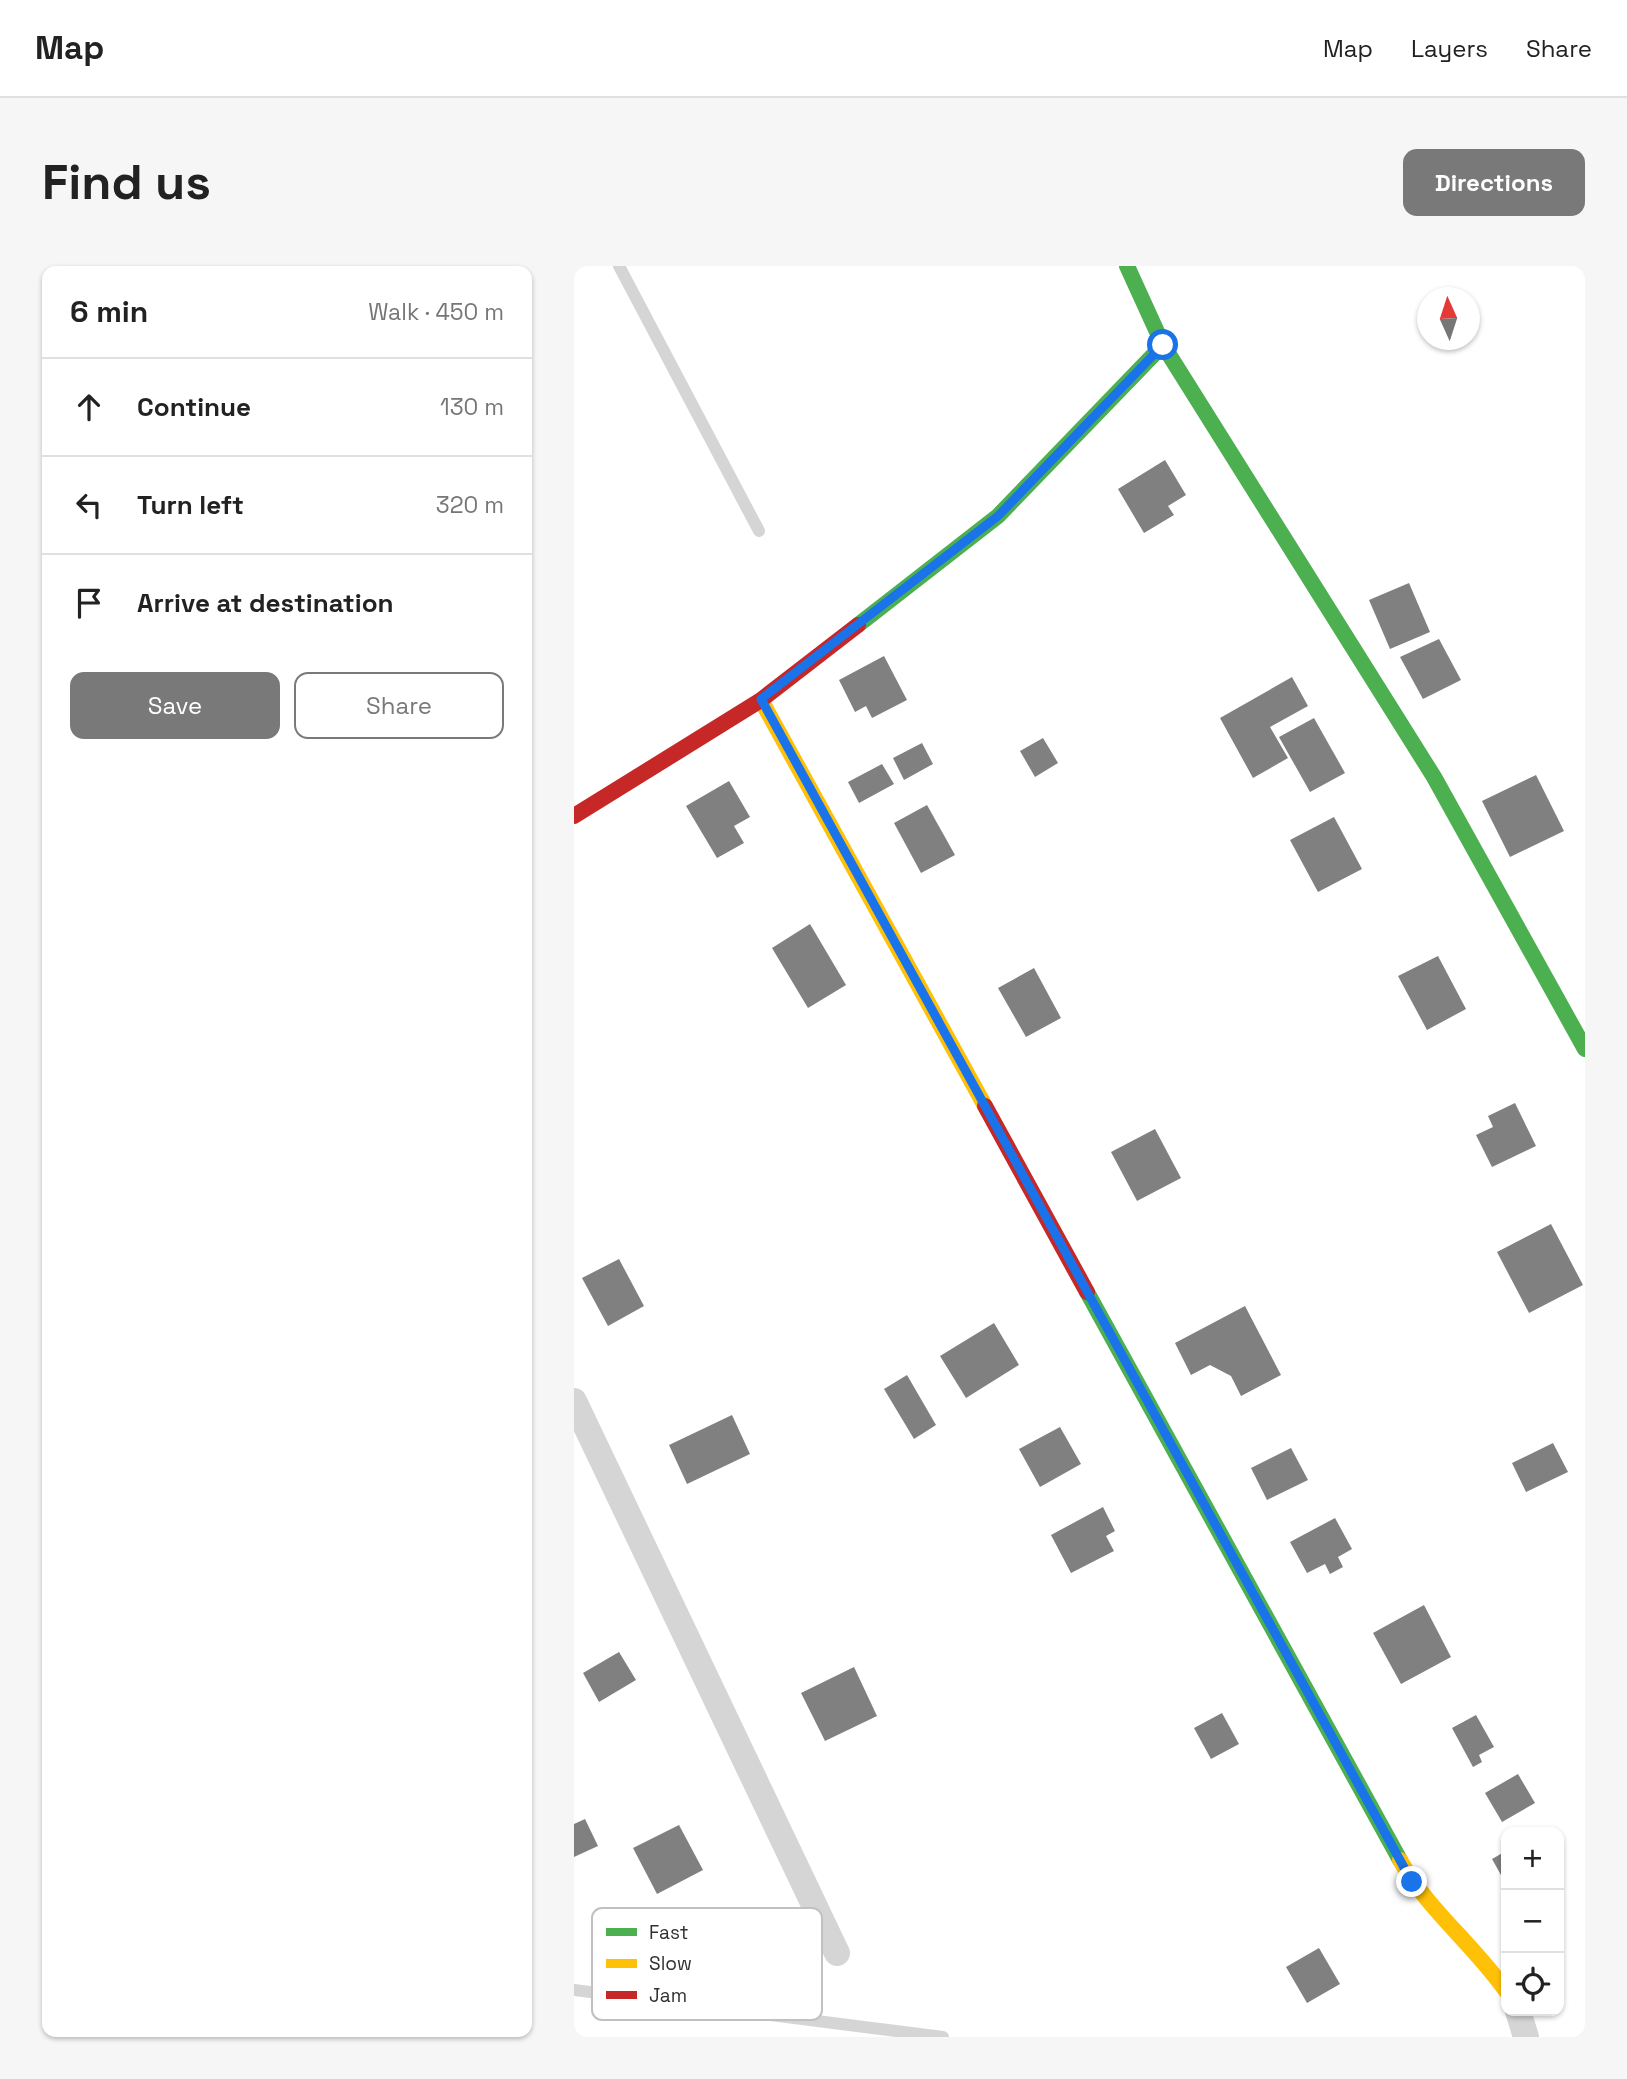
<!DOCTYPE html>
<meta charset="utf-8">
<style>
:root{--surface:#fff;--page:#f6f6f6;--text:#222;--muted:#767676;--line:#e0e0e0;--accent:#797979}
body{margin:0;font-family:"Space Grotesk",sans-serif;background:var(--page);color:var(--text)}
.controls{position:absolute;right:21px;bottom:21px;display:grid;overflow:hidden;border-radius:14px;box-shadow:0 2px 5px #0004}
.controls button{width:63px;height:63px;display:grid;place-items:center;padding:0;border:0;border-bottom:2px solid var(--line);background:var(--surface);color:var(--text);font:35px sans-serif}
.compass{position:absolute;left:843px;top:21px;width:63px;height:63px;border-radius:50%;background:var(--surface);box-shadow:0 2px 5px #0004;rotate:357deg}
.stop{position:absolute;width:21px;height:21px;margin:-16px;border:5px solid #1a73e8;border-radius:50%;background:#fff}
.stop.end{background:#1a73e8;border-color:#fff;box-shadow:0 2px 7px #0008}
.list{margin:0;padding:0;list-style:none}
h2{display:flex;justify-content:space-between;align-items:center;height:91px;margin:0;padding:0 28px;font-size:30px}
h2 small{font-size:23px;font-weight:400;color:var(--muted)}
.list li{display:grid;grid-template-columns:46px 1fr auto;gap:21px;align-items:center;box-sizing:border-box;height:98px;padding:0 28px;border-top:2px solid var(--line)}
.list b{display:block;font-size:26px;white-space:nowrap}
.list em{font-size:23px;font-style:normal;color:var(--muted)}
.actions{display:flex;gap:14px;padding:21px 28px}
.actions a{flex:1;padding:16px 0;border:2px solid var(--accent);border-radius:14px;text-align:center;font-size:24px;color:var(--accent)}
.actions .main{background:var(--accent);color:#fff}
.icon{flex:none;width:38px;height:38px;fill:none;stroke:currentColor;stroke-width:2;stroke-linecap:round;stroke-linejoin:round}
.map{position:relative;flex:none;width:1011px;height:1771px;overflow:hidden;border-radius:14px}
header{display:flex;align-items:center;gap:42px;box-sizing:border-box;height:98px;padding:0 35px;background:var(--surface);border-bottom:2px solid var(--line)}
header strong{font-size:33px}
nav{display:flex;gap:38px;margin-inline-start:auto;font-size:24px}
.intro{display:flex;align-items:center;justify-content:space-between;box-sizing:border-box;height:168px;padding:0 42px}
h1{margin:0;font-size:49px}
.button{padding:18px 32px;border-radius:14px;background:var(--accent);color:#fff;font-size:24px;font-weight:700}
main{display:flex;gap:42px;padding:0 42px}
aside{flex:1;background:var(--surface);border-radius:14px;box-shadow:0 2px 5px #0004}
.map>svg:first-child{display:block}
</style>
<header>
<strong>Map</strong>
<nav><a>Map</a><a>Layers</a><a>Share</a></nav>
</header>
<div class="intro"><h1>Find us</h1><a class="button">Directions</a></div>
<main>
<aside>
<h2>6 min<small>Walk · 450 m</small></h2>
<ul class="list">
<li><svg class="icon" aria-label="ahead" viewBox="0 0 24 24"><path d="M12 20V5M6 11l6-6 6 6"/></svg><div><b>Continue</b></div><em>130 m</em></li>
<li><svg class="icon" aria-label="left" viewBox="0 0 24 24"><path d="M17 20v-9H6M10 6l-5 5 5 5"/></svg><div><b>Turn left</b></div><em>320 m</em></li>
<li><svg class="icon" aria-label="arrive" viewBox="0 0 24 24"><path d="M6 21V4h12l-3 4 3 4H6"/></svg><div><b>Arrive at destination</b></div></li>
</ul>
<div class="actions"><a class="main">Save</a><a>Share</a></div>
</aside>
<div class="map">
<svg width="1011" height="1771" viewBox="0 0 1011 1771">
<rect width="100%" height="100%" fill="#fff"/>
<!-- building -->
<g fill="#808080">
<path d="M591,194L612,229L594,240L600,249L570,267L544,223Z"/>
<path d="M835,317L856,366L816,383L795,334Z"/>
<path d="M865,373L887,414L849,433L826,391Z"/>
<path d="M310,390L333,434L298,452L292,440L281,446L265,414Z"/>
<path d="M718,411L734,440L696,461L714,492L679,512L646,452Z"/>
<path d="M740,452L771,507L736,526L705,471Z"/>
<path d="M469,472L484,497L461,511L446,485Z"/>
<path d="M348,477L359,498L330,514L319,492Z"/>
<path d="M308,498L320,518L285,537L274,516Z"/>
<path d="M962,509L990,565L936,591L908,535Z"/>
<path d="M155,515L176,551L160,560L170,577L143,592L112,540Z"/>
<path d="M353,539L381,589L347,607L320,557Z"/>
<path d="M760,551L788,603L744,626L716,574Z"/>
<path d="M236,658L272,719L234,742L198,682Z"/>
<path d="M864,690L892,743L853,764L824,710Z"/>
<path d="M460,702L487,752L452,771L424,722Z"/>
<path d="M941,837L962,880L918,901L902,869L919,861L914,850Z"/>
<path d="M581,863L607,912L563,935L537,886Z"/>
<path d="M977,958L1009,1019L955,1047L923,986Z"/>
<path d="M45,993L70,1040L34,1060L8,1012Z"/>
<path d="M671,1040L707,1109L667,1130L657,1110L636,1099L617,1109L601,1077Z"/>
<path d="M420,1057L445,1099L392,1132L366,1090Z"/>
<path d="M333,1109L362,1159L340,1173L310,1123Z"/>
<path d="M158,1149L176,1188L113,1218L95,1179Z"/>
<path d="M486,1161L507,1198L466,1221L445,1183Z"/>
<path d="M979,1177L994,1206L952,1226L938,1197Z"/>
<path d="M717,1182L734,1214L693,1234L677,1202Z"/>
<path d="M529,1241L541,1265L532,1270L540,1285L497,1307L477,1269Z"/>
<path d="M761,1252L778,1283L764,1291L769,1301L756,1308L751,1298L733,1307L716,1276Z"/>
<path d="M850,1339L877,1391L827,1418L799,1367Z"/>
<path d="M45,1386L62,1414L25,1436L9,1407Z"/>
<path d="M280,1401L303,1450L251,1475L227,1427Z"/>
<path d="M648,1447L665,1478L637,1493L620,1462Z"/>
<path d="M902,1449L920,1481L905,1489L908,1496L899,1501L878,1462Z"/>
<path d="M944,1508L961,1537L928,1556L911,1527Z"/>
<path d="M11,1553L24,1580L0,1591V1558Z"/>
<path d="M105,1559L129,1604L83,1628L59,1582Z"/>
<path d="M932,1585V1618L918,1593Z"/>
<path d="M745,1682L766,1718L733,1737L712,1701Z"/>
</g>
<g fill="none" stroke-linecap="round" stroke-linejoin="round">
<!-- lane -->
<g stroke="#d5d5d5" stroke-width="12">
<path d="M45,0L185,265"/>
<path d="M0,1724L369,1771"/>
</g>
<!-- street -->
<g stroke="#d5d5d5" stroke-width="26">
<path d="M0,1135L263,1687"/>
<path d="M944,1745L952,1771"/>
</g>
<!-- fast -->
<g stroke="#4caf50" stroke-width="16">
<path d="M589,79L860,511L1011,783"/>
<path d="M284,359L424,250L589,79L553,0"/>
<path d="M513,1026L826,1594"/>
</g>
<!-- slow -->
<g stroke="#ffc107" stroke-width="16">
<path d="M187,434L411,840"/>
<path d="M826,1594C853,1643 900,1679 932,1725"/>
</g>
<!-- jam -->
<g stroke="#c62828" stroke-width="16">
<path d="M0,550L187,434L284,359"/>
<path d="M411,840L513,1026"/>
</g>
</g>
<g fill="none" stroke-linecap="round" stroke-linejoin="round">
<!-- route -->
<path stroke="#1a73e8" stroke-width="9" d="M589,79L424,250L187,433L838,1616"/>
</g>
<!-- legend -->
<rect x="18" y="1642" width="230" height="112" rx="10" fill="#fff" stroke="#c1c1c1" stroke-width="2"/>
<rect x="32" y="1662" width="31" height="8" fill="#4caf50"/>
<rect x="32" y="1693" width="31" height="9" fill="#ffc107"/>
<rect x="32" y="1725" width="31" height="8" fill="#c62828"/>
<g font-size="19" fill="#313131">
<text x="75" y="1673">Fast</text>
<text x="75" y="1704">Slow</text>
<text x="75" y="1736">Jam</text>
</g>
</svg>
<div class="controls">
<button>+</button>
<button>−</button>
<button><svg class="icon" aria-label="locate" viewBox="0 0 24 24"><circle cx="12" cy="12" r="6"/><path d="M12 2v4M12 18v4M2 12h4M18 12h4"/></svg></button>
</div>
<svg class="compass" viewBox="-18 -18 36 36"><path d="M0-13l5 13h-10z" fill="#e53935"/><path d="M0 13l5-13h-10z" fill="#767676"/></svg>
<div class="stop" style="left:589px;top:79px"></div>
<div class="stop end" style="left:838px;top:1616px"></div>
</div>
</main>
